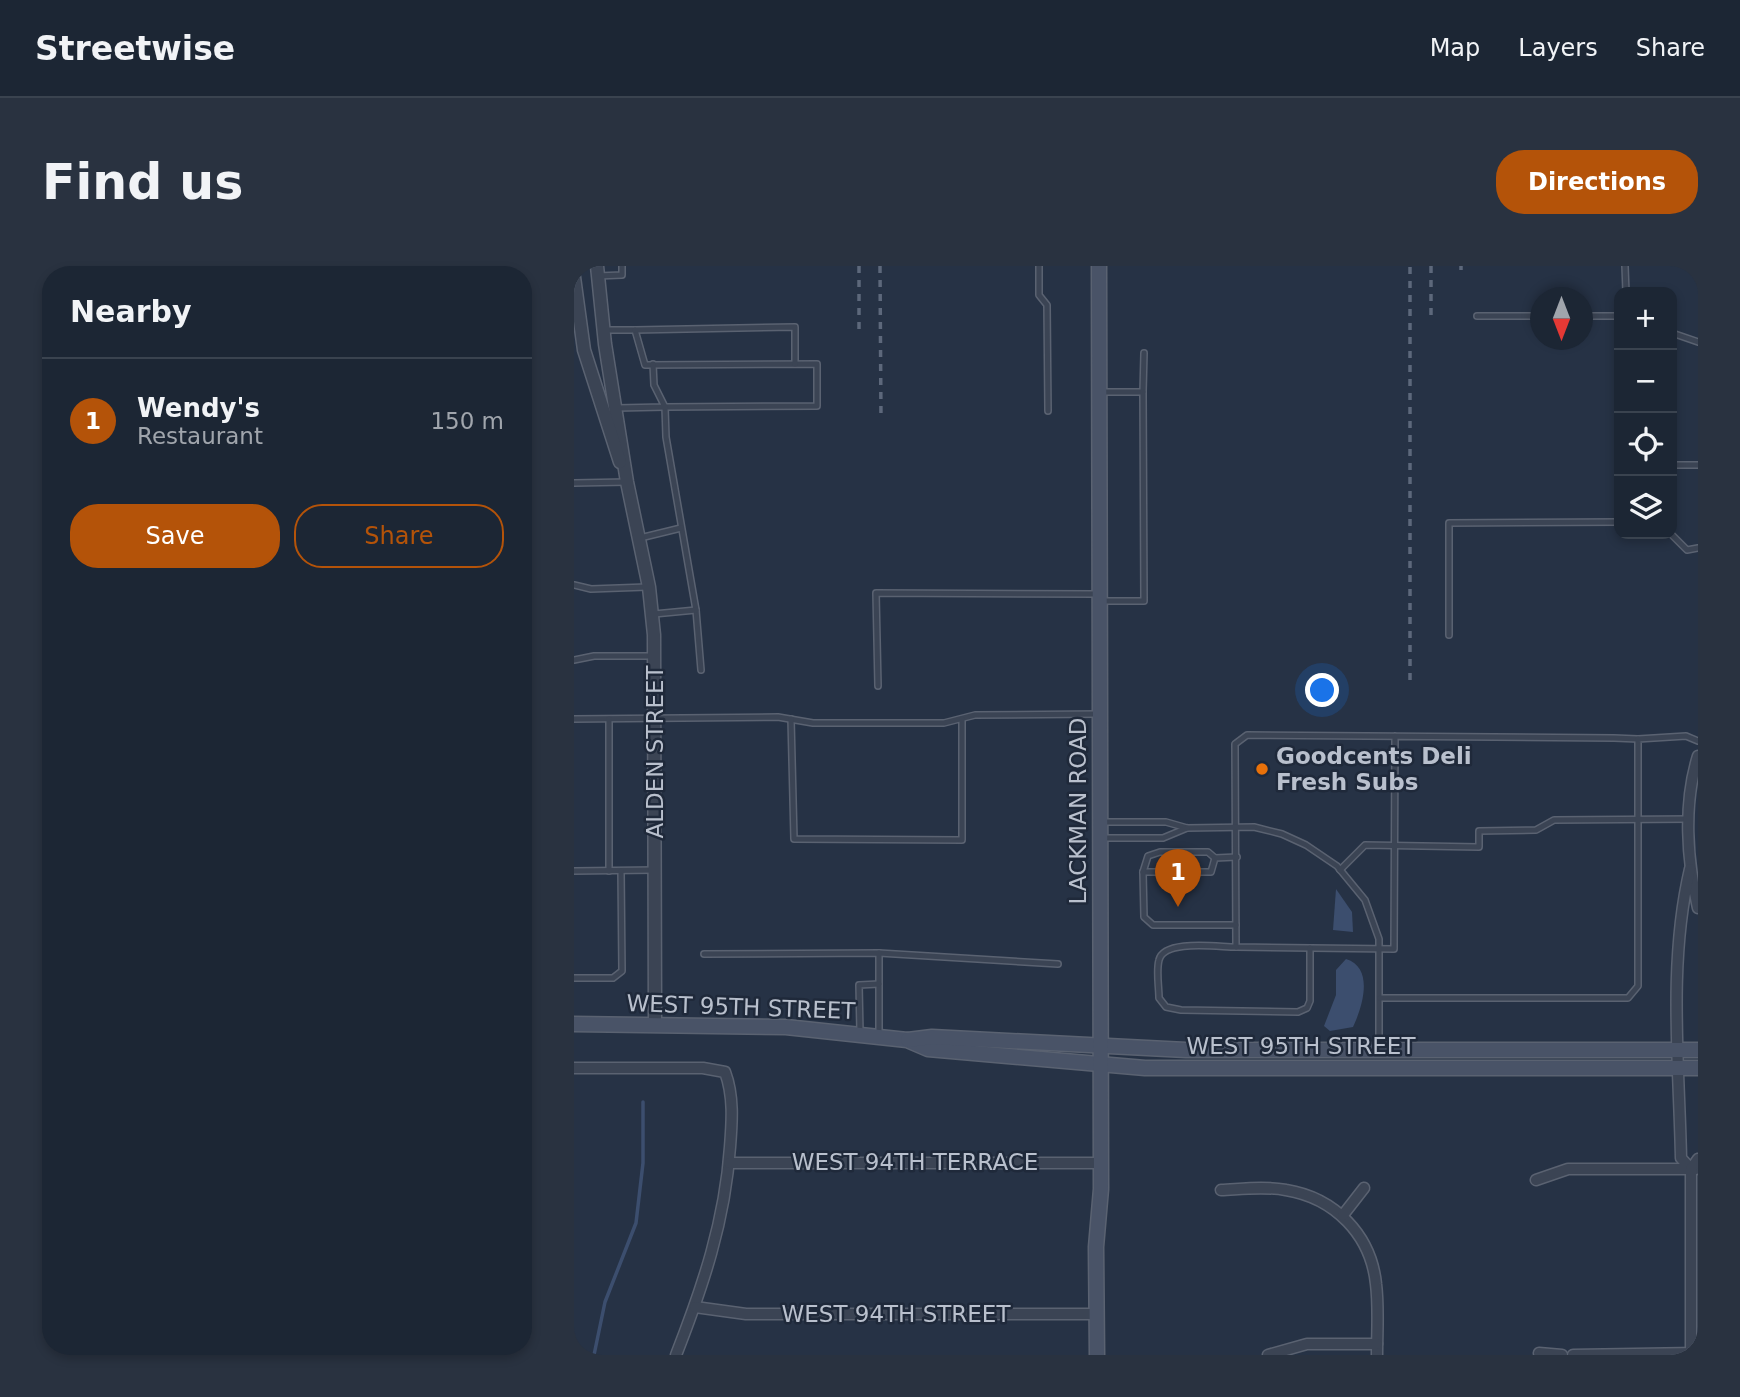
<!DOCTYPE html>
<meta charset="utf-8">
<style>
:root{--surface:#1c2634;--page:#293240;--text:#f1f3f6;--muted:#a0a5ac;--line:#3a434f;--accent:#b45309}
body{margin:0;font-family:"DejaVu Sans",sans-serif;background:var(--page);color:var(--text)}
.controls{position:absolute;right:21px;top:21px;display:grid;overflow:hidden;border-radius:14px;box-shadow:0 4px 10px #0003}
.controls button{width:63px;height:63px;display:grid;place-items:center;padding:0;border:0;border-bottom:2px solid var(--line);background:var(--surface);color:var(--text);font:35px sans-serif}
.compass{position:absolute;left:956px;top:21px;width:63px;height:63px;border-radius:50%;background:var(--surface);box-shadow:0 4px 10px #0003;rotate:180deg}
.you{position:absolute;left:749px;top:425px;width:24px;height:24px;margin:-18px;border:5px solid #fff;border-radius:50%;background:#1a73e8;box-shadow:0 0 0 10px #1a73e833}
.badge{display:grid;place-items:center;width:46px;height:46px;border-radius:50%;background:var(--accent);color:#fff;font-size:23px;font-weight:700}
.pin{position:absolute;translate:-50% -58px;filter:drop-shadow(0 2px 4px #0008)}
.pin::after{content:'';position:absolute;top:37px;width:24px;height:21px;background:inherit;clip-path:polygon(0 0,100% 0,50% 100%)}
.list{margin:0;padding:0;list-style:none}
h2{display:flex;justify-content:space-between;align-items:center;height:91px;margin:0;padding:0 28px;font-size:30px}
h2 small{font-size:23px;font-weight:400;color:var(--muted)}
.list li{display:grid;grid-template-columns:46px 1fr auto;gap:21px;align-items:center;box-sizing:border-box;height:126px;padding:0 28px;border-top:2px solid var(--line)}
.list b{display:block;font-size:26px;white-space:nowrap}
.list p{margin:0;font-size:23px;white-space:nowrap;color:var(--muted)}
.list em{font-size:23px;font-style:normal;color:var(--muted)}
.actions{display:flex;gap:14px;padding:21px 28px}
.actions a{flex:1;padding:16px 0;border:2px solid var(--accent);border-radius:28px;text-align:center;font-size:24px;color:var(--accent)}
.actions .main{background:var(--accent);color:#fff}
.icon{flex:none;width:38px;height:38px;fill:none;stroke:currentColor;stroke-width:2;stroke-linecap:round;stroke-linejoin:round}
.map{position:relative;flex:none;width:1124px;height:1089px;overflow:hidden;border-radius:28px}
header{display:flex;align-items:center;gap:42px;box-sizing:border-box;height:98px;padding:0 35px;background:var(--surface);border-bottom:2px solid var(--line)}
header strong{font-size:33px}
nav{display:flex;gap:38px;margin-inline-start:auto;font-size:24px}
.intro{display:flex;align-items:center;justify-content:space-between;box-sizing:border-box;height:168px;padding:0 42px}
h1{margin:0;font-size:49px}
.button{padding:18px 32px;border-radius:28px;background:var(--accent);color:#fff;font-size:24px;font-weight:700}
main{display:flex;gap:42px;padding:0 42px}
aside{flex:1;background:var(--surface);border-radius:28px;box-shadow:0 4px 10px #0003}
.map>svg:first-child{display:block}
</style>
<header>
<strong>Streetwise</strong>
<nav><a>Map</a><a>Layers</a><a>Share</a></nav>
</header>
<div class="intro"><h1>Find us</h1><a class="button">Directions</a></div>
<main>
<aside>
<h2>Nearby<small></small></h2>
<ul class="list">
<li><span class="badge">1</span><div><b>Wendy's</b><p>Restaurant</p></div><em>150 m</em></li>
</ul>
<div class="actions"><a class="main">Save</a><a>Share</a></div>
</aside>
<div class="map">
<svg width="1124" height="1089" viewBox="0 0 1124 1089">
<rect width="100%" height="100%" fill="#263245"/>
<!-- water -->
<g fill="#3c4e6e">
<path d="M762,623L778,646L779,666L759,664Z"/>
<path d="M772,693C801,702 788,742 779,761L756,765L750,760L762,729V704Z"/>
</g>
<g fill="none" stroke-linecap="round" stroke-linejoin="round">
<!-- stream -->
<path stroke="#3c4e6e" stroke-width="3.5" d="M20,1089L31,1036L62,957L69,897V836"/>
<!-- service casing -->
<g stroke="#5a6271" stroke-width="8">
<g id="service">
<path d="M465,0V29L473,39L474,145"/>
<path d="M1051,0L1052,26"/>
<path d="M23,10L48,9V0"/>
<path d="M903,50H967"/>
<path d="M1009,50H1045"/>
<path d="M30,64H61L71,99L243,98V140L91,141L92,171L122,344L127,404"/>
<path d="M61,64L221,61V98"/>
<path d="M1098,67L1124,76"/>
<path d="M569,126L570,87"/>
<path d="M43,142L91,141L80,119L79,98"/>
<path d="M1098,199H1124"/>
<path d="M0,217L53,216"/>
<path d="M1097,268L1113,284L1124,282"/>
<path d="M66,272L107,262"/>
<path d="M0,319L17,323L73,321"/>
<path d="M526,335H570L569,126H528"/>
<path d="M80,348L122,344"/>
<path d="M875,369V257L1045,256"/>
<path d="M0,394L20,390H80"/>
<path d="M304,420L302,327L523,328"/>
<path d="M0,453L204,451L239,457H370L401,449L524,448"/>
<path d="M35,453V605"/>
<path d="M217,453L220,573L388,574V453"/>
<path d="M821,470L820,683L662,681L661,478L673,469L1040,472L1064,473"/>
<path d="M527,556H592L613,562L680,561L708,568L732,579L763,600L791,634L805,673V782"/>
<path d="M528,572H589L613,562"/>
<path d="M766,604L791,579L905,581V565L962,564L980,554L1116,553"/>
<path d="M0,605L81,604"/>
<path d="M569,606L574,590L586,586H634L641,592"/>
<path d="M662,659H579L570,651L569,606H637L641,592L663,591"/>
<path d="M662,681C644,681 590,673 585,694C582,705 585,721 585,732L592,741L607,744L724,746L733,742L736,735V682"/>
<path d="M305,687L484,698"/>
<path d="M130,688L305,687V770"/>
<path d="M0,712H39L48,705L47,605"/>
<path d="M806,732H1054L1064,720V473L1112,470L1124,475"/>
<path d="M286,766L285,719L305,718"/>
</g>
</g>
<!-- minor casing -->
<g stroke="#5a6271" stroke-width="13">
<g id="minor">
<path d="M1124,490C1109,538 1113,594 1124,642"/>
<path d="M1116,603C1094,697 1105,796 1107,892L1117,903"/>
<path d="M0,802H129L151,806C160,830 158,856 156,881C151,955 129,1020 102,1089"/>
<path d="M155,897H527"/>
<path d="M962,914L994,903H1122"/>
<path d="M647,924C668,923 691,920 712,924C761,932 797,969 802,1018C805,1042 803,1066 803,1089"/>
<path d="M769,949L790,922"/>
<path d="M121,1041L172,1048H523"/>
<path d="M965,1087L988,1089"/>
<path d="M694,1089L733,1078H803"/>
<path d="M999,1089L1122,1087"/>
<path d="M1117,1089V903L1124,893"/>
</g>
</g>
<!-- tertiary casing -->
<g stroke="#5a6271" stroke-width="15">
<g id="tertiary">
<path d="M23,0L31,78L53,216L75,321L80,369L81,758"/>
<path d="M0,11L10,84L46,196"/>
</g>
</g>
<!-- secondary casing -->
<g stroke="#5a6271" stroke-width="17">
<g id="secondary">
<path d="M0,758L212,761L333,774L354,783L571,802H1124"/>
<path d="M334,774L358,771L612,784H1124"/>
<path d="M523,1089L522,981L527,923L525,0"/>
</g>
</g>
<!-- service -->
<use href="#service" stroke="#3b4454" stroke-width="5"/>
<!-- minor -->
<use href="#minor" stroke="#3b4454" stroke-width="10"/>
<!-- tertiary -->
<use href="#tertiary" stroke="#3b4454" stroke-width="12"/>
<!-- secondary -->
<use href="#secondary" stroke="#495367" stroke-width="14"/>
<!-- rail -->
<g stroke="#5d687b" stroke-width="3.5" stroke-dasharray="7 7" stroke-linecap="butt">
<path d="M285,0V69"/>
<path d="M306,0L307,153"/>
<path d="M857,0V49"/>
<path d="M887,0V4"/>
<path d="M836,414V0"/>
</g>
</g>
<!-- markers -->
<circle fill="#e8710a" stroke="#1f293a" stroke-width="2.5" cx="688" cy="503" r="7"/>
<g text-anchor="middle" stroke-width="5" stroke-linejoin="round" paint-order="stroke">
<!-- street labels -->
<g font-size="23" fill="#b9c0cd" stroke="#1f293a">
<text transform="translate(81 486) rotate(-90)" y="8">ALDEN STREET</text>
<text transform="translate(504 545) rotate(-90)" y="8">LACKMAN ROAD</text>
<text transform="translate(167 741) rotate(2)" y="8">WEST 95TH STREET</text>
<text x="727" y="788">WEST 95TH STREET</text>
<text x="341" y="904">WEST 94TH TERRACE</text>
<text x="322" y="1056">WEST 94TH STREET</text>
</g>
<!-- poi labels -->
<g font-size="23" font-weight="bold" fill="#b9c0cd" stroke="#1f293a" text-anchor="start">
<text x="702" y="498">Goodcents Deli<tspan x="702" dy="26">Fresh Subs</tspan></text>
</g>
</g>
</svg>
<div class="controls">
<button>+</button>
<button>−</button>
<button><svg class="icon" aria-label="locate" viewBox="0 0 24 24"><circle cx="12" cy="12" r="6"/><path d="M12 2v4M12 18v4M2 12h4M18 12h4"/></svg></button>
<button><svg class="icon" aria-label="layers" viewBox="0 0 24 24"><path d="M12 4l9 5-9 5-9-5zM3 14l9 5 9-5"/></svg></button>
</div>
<svg class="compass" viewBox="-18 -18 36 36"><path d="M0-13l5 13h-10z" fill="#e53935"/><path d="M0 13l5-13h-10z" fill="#a0a5ac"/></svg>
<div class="you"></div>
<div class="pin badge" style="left:604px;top:641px">1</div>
</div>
</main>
